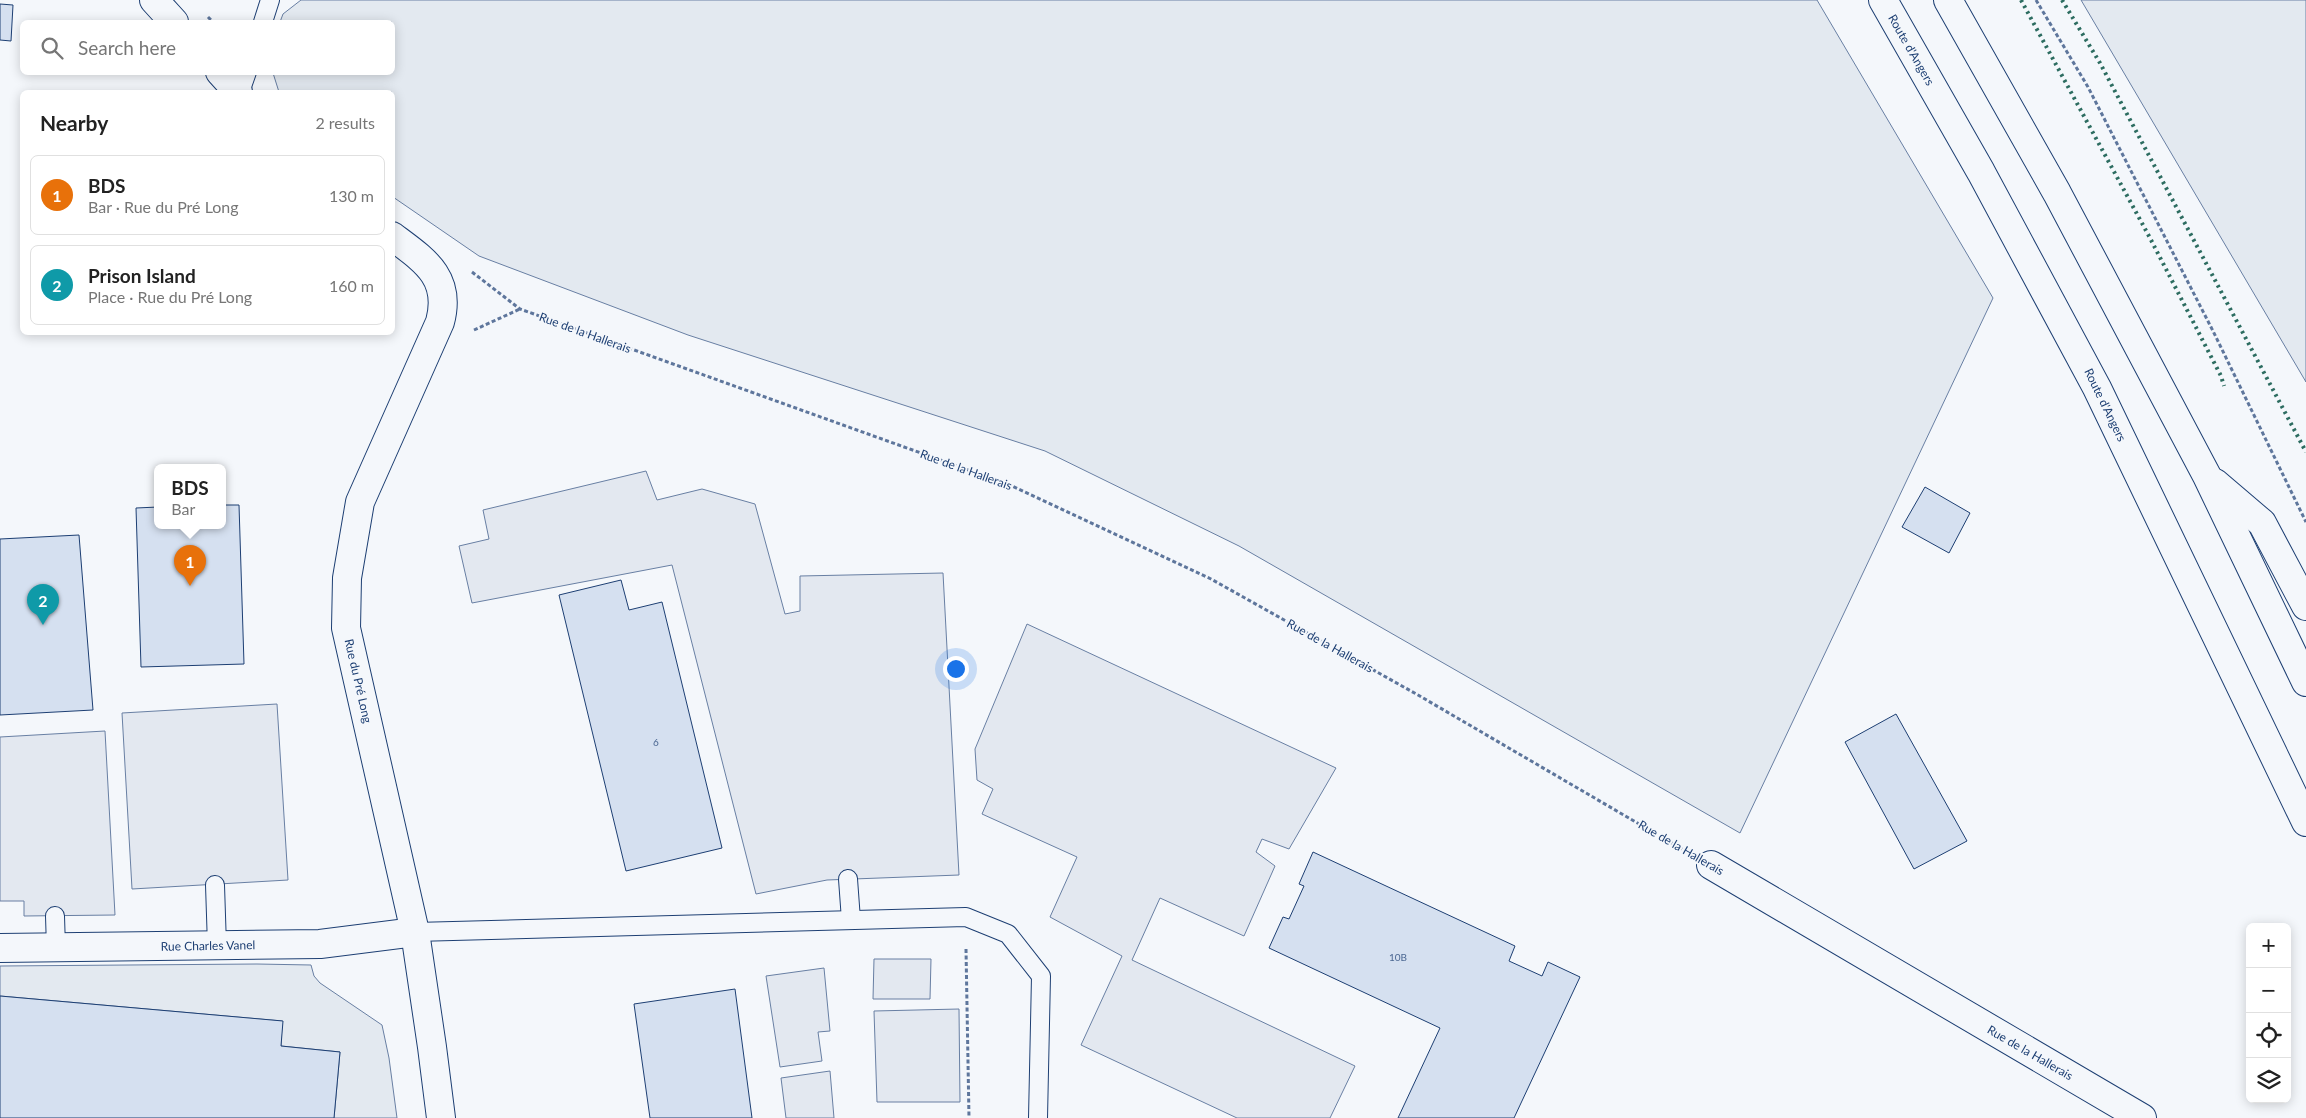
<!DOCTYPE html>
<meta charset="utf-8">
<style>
:root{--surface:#fff;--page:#f6f6f6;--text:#222;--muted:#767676;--line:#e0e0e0;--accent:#c62828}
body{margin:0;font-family:Lato,sans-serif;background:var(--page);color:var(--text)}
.controls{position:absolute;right:15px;bottom:15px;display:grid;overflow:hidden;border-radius:8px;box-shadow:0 2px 12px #0003}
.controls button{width:45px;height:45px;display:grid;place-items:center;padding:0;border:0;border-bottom:1px solid var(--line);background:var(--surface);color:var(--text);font:25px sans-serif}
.you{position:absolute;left:955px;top:668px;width:18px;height:18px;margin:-12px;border:4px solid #fff;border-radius:50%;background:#1a73e8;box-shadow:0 0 0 8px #1a73e833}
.badge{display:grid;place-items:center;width:32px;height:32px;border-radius:50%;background:var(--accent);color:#fff;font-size:16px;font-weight:700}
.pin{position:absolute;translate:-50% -41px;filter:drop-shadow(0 1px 2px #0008)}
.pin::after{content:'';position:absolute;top:26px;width:18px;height:15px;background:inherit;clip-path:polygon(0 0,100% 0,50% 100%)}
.popup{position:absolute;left:154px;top:464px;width:72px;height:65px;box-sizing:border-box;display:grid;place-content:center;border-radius:8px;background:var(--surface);filter:drop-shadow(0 1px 4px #0005);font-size:16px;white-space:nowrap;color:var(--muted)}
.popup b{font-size:19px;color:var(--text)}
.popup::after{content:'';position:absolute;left:50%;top:100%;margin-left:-10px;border:10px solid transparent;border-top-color:var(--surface)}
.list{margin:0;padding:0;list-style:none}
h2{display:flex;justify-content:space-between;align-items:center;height:65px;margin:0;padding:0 20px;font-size:21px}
h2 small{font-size:16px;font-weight:400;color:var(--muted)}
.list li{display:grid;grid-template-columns:32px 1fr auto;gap:15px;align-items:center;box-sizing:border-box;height:80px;margin:0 10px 10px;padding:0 10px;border:1px solid var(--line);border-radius:8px}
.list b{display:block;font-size:19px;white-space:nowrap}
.list p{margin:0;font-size:16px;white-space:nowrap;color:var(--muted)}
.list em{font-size:16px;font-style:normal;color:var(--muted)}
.icon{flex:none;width:28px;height:28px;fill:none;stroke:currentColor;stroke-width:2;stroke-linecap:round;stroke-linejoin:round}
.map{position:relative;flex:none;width:2306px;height:1118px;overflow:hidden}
.search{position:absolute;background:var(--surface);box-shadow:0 2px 12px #0003;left:20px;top:20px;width:375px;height:55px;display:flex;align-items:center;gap:12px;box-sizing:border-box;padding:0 18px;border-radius:8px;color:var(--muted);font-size:19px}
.panel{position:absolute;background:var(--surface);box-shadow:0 2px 12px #0003;left:20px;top:90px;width:375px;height:245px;border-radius:8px}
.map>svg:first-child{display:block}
</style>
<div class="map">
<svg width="2306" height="1118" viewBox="0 0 2306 1118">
<rect width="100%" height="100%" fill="#f4f7fb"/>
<!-- green -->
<g fill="#e3e9f0" stroke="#687fa3">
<path d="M301,0H1817L1993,298L1740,833L1239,546L1045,451L688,335L479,256L393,197L392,92H279L273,73L392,72V22H280L283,14Z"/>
<path d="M2081,0H2306V382Z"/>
<path d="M257,964L311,965L314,976L320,983L382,1025L389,1058L397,1118H334L340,1052L281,1046L282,1021L0,996V966Z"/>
</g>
<!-- parking -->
<g fill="#e3e8f0" stroke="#687fa3">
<path d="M646,471L657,500L702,489L755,504L785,614L800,611V576L943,573L959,875L827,880L756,894L672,565L472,603L459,546L489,539L483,510Z"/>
<path d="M1027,624L1336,768L1289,849L1262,839L1256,852L1275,866L1244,936L1160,898L1132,960L1355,1066L1330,1118H1237L1081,1045L1122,956L1050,917L1077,857L982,814L993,789L977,780L975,749Z"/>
<path d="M277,704L288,880L132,889L122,713Z"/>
<path d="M105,731L115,915L24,916V901H0V737Z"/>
<path d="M874,959H931L930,999H873Z"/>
<path d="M824,968L830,1031L818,1032L822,1061L780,1067L766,976Z"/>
<path d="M959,1009L960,1102H877L874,1011Z"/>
<path d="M830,1071L834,1118H786L781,1078Z"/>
</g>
<!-- building -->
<g fill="#d5e0f0" stroke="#1d3f73">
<path d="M0,4L13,5L11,41L0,40Z"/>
<path d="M1925,487L1970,513L1949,553L1902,527Z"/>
<path d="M222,505H239L244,664L141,667L136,508L158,507V525H222Z"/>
<path d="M79,535L93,710L0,715V539Z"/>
<path d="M621,580L629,610L662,602L722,848L626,871L559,595Z"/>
<path d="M1896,714L1967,841L1914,869L1845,742Z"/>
<path d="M1313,852L1515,946L1509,961L1542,976L1548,962L1580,977L1514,1118H1398L1440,1028L1269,948L1283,917L1289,919L1304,886L1299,884Z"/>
<path d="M735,989L752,1118H650L634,1004Z"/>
<path d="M0,996L283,1021L281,1046L340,1052L334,1118H0Z"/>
</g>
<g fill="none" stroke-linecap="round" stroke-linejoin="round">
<!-- service casing -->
<g stroke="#1d3f73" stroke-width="20">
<g id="service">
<path d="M263,22L270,0"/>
<path d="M240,92L247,72"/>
<path d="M848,879L851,920"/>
<path d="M215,885L217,946"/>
<path d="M55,916L56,948"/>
<path d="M415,932L966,917L1008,934L1041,976L1038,1118"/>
</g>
</g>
<!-- minor casing -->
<g stroke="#1d3f73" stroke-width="30">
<g id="minor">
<path d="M154,0L174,22"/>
<path d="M220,72L238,92"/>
<path d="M392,236C424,260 452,277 440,322L360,502L347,578L346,628L415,932L432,1047L441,1118"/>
<path d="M1711,865L2142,1118"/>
<path d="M0,948L320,944L415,932"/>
</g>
</g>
<!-- trunk casing -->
<g stroke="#1d3f73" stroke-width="30">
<g id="trunk">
<path d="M1883,0L1981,172L2097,388L2306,822"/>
<path d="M1948,0L2057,193L2207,476L2306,682"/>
<path d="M2215,483L2262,523L2306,606"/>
</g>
</g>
<!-- path -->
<g stroke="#5e769c" stroke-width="3" stroke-dasharray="4 2.5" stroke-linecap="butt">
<path d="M2036,0L2088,87L2213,331L2306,522"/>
<path d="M208,17L213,22"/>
<path d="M472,272L520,309L1010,485L1211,579L1418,695L1682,849"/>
<path d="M474,330L520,309"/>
<path d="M966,949L969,1118"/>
</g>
<!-- service -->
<use href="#service" stroke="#f4f7fb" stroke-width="18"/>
<!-- minor -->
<use href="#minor" stroke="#f4f7fb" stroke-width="28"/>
<!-- trunk -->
<use href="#trunk" stroke="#f4f7fb" stroke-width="28"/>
<!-- hedge -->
<g stroke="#2c6c60" stroke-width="4" stroke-dasharray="2.5 4" stroke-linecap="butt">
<path d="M2021,0L2150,238L2221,376L2224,386"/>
<path d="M2062,0L2100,63L2306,452"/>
</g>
</g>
<g text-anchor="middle" stroke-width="4" stroke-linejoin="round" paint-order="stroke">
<!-- number labels -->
<g font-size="10" fill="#4b6792">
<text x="656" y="746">6</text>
<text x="1398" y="961">10B</text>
</g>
<!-- street labels -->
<g font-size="12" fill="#1d3f73" stroke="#f4f7fb">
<text transform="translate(1911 50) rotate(60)" y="4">Route d'Angers</text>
<text transform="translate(585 333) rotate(20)" y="4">Rue de la Hallerais</text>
<text transform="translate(2105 405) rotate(64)" y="4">Route d'Angers</text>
<text transform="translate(966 470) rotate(20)" y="4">Rue de la Hallerais</text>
<text transform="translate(1330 646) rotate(29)" y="4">Rue de la Hallerais</text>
<text transform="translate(358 681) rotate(77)" y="4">Rue du Pré Long</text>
<text transform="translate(1681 848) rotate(30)" y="4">Rue de la Hallerais</text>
<text transform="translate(208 946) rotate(-1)" y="4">Rue Charles Vanel</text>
<text transform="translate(2030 1053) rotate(30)" y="4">Rue de la Hallerais</text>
</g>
</g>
</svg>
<div class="controls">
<button>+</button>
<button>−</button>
<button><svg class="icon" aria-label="locate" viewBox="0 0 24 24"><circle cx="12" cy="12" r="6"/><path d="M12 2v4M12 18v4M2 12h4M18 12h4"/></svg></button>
<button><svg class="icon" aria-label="layers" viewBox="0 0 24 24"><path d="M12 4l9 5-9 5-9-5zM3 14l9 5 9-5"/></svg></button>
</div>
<div class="you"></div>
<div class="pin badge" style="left:190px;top:586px;background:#e8710a">1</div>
<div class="popup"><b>BDS</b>Bar</div>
<div class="pin badge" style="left:43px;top:625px;background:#0f9aa8">2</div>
<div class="search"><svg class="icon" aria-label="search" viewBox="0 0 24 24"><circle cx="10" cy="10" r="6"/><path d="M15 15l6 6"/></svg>Search here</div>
<section class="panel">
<h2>Nearby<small>2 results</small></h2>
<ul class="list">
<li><span class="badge" style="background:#e8710a">1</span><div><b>BDS</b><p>Bar · Rue du Pré Long</p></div><em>130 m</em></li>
<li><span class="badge" style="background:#0f9aa8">2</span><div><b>Prison Island</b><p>Place · Rue du Pré Long</p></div><em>160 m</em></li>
</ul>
</section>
</div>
